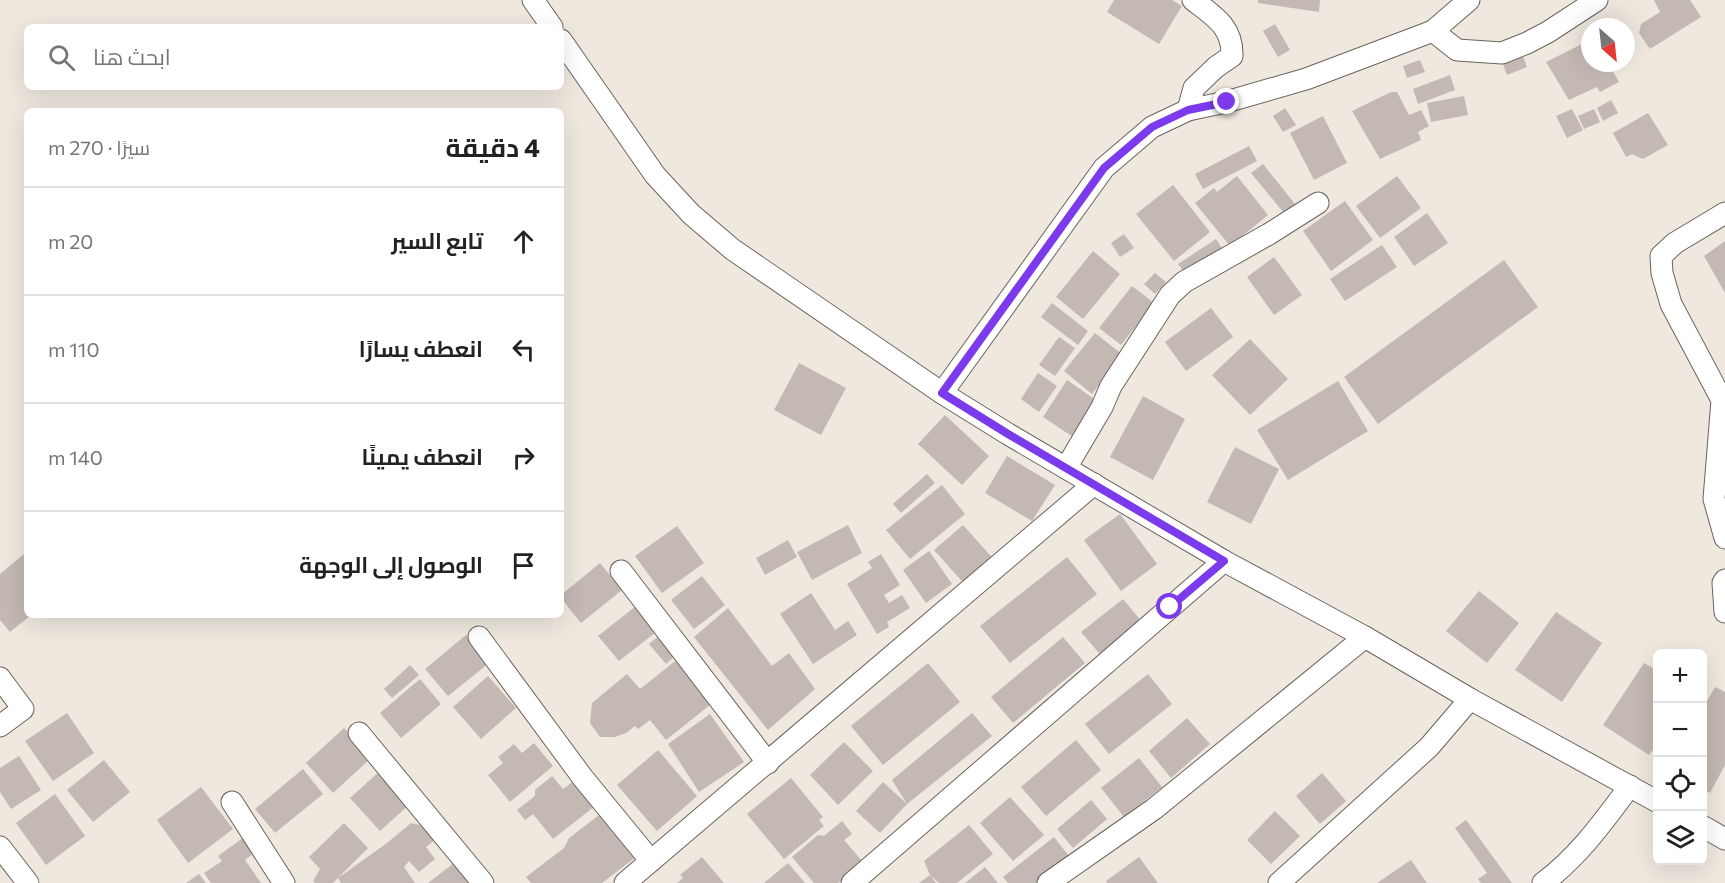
<!DOCTYPE html>
<html lang="ar">
<meta charset="utf-8">
<style>
:root{--surface:#fff;--page:#f6f6f6;--text:#222;--muted:#767676;--line:#e0e0e0}
body{margin:0;font-family:Commissioner,Cairo,sans-serif;background:var(--page);color:var(--text);direction:rtl}
.controls{position:absolute;right:18px;bottom:18px;display:grid;overflow:hidden;border-radius:9px;box-shadow:0 6px 24px #0002}
.controls button{width:54px;height:54px;display:grid;place-items:center;padding:0;border:0;border-bottom:2px solid var(--line);background:var(--surface);color:var(--text);font:30px sans-serif}
.compass{position:absolute;left:1581px;top:18px;width:54px;height:54px;border-radius:50%;background:var(--surface);box-shadow:0 6px 24px #0002;rotate:153deg}
.stop{position:absolute;width:18px;height:18px;margin:-14px;border:4px solid #7c3aed;border-radius:50%;background:#fff}
.stop.end{background:#7c3aed;border-color:#fff;box-shadow:0 2px 6px #0008}
.list{margin:0;padding:0;list-style:none}
h2{display:flex;justify-content:space-between;align-items:center;height:78px;margin:0;padding:0 24px;font-size:26px}
h2 small{font-size:20px;font-weight:400;color:var(--muted)}
.list li{display:grid;grid-template-columns:39px 1fr auto;gap:18px;align-items:center;box-sizing:border-box;height:108px;padding:0 24px;border-top:2px solid var(--line)}
.list b{display:block;font-size:22px;white-space:nowrap}
.list em{font-size:20px;font-style:normal;color:var(--muted)}
.icon{flex:none;width:33px;height:33px;fill:none;stroke:currentColor;stroke-width:2;stroke-linecap:round;stroke-linejoin:round}
.map{position:relative;flex:none;width:1725px;height:883px;overflow:hidden;direction:ltr}
.search{position:absolute;background:var(--surface);box-shadow:0 6px 24px #0002;left:24px;top:24px;width:540px;height:66px;display:flex;align-items:center;gap:15px;box-sizing:border-box;padding:0 21px;border-radius:9px;color:var(--muted);font-size:22px}
.panel{position:absolute;background:var(--surface);box-shadow:0 6px 24px #0002;left:24px;top:108px;width:540px;height:510px;border-radius:9px;direction:rtl}
.map>svg:first-child{display:block}
</style>
<div class="map">
<svg width="1725" height="883" viewBox="0 0 1725 883">
<rect width="100%" height="100%" fill="#efe8df"/>
<!-- building -->
<g fill="#c3b8b3">
<path d="M1114,0H1172L1182,6L1159,44L1107,12Z"/>
<path d="M1258,0H1320L1319,12L1258,3Z"/>
<path d="M1654,0H1690L1701,17L1650,49L1639,33L1641,24L1660,12Z"/>
<path d="M1275,24L1290,50L1278,57L1263,31Z"/>
<path d="M1590,40V63H1608L1619,82L1600,92L1597,87L1569,100L1546,62Z"/>
<path d="M1523,56L1527,67L1507,75L1503,64Z"/>
<path d="M1420,60L1425,72L1407,78L1403,66Z"/>
<path d="M1450,75L1455,90L1418,104L1413,89Z"/>
<path d="M1391,92H1397L1409,115L1421,110L1429,126L1418,132L1421,140L1380,159L1352,111Z"/>
<path d="M1464,96L1468,115L1431,122L1427,103Z"/>
<path d="M1611,100L1618,113L1603,121L1597,108Z"/>
<path d="M1285,108L1296,125L1283,132L1273,116Z"/>
<path d="M1572,109L1583,130L1567,138L1556,116Z"/>
<path d="M1594,109L1600,122L1584,129L1578,116Z"/>
<path d="M1648,113L1668,145L1643,159L1632,154L1626,157L1613,133Z"/>
<path d="M1323,116L1347,163L1314,180L1290,133Z"/>
<path d="M1249,146L1257,161L1203,189L1195,174Z"/>
<path d="M1263,164L1295,204L1284,213L1251,173Z"/>
<path d="M1237,176L1268,215L1230,246L1195,203L1214,188L1217,192Z"/>
<path d="M1397,176L1421,208L1380,238L1356,206Z"/>
<path d="M1173,185L1210,232L1174,261L1136,214Z"/>
<path d="M1345,201L1373,240L1331,271L1303,231Z"/>
<path d="M1427,213L1448,243L1414,266L1394,237Z"/>
<path d="M1124,234L1134,248L1120,257L1111,243Z"/>
<path d="M1216,239L1223,250L1186,275L1178,264Z"/>
<path d="M1725,241V293L1704,256Z"/>
<path d="M1382,245L1397,267L1345,301L1330,279Z"/>
<path d="M1093,251L1120,274L1083,319L1056,297Z"/>
<path d="M1274,257L1302,295L1274,315L1247,277Z"/>
<path d="M1504,260L1538,307L1378,424L1344,377Z"/>
<path d="M1155,273L1166,282L1155,294L1144,284Z"/>
<path d="M1132,286L1154,303L1121,345L1099,328Z"/>
<path d="M1052,303L1088,331L1078,345L1041,317Z"/>
<path d="M1211,308L1233,337L1186,371L1165,342Z"/>
<path d="M1095,333L1123,355L1092,394L1064,371Z"/>
<path d="M1059,337L1075,348L1055,376L1039,365Z"/>
<path d="M1250,339L1288,379L1250,415L1212,375Z"/>
<path d="M799,363L846,388L821,435L774,410Z"/>
<path d="M1038,373L1057,386L1039,412L1021,399Z"/>
<path d="M1067,380L1097,401L1073,437L1043,417Z"/>
<path d="M1338,381L1368,431L1288,480L1257,430Z"/>
<path d="M1143,396L1185,419L1153,480L1110,457Z"/>
<path d="M945,415L989,456L962,485L918,444Z"/>
<path d="M1235,447L1279,469L1251,524L1207,502Z"/>
<path d="M1007,456L1055,485L1032,521L985,493Z"/>
<path d="M927,474L935,483L901,513L893,504Z"/>
<path d="M942,485L965,514L910,559L886,530Z"/>
<path d="M1120,514L1157,564L1121,591L1084,540Z"/>
<path d="M848,525L862,553L812,580L797,552Z"/>
<path d="M963,525L998,564L969,589L934,550Z"/>
<path d="M677,526L704,563L662,593L635,556Z"/>
<path d="M788,540L797,557L765,575L756,558Z"/>
<path d="M929,551L952,584L926,603L903,570Z"/>
<path d="M24,554L27,558V615H31L10,632L0,620V574Z"/>
<path d="M881,554L900,585L884,595L889,603L902,595L910,608L887,622L889,627L877,634L847,584L872,568L868,562Z"/>
<path d="M1067,557L1097,594L1010,663L980,626Z"/>
<path d="M600,563L622,590L581,623L561,598V595Z"/>
<path d="M702,576L725,605L694,629L671,600Z"/>
<path d="M1479,591L1519,623L1487,663L1446,631Z"/>
<path d="M811,593L835,630L848,621L857,635L813,664L780,614Z"/>
<path d="M1123,599L1146,627L1105,660L1081,632Z"/>
<path d="M636,606L656,632L619,661L598,636Z"/>
<path d="M728,608L772,666L789,653L815,689L768,730L694,637Z"/>
<path d="M1556,612L1602,643L1562,702L1515,670Z"/>
<path d="M661,634L677,654L666,664L649,644Z"/>
<path d="M466,635L489,663L448,696L425,669Z"/>
<path d="M1063,637L1085,663L1013,723L991,697Z"/>
<path d="M679,658L715,701L666,740L650,720L638,729L635,726L626,733L615,737H600L590,723L592,703L627,674L640,689Z"/>
<path d="M928,663L960,702L883,765L851,726Z"/>
<path d="M1644,663L1658,671V743L1649,755L1603,725Z"/>
<path d="M410,665L419,675L392,698L384,689Z"/>
<path d="M1148,674L1172,704L1109,754L1085,724Z"/>
<path d="M488,676L516,708L481,739L453,707Z"/>
<path d="M420,679L441,704L401,738L380,713Z"/>
<path d="M1715,687L1725,692V765L1710,793L1702,789V710Z"/>
<path d="M67,713L94,753L53,781L25,741Z"/>
<path d="M972,713L992,736L907,804L892,780Z"/>
<path d="M710,714L744,762L699,792L668,744Z"/>
<path d="M1187,718L1210,744L1171,778L1149,751Z"/>
<path d="M344,728L371,758L333,793L306,763Z"/>
<path d="M1076,740L1101,770L1046,816L1021,787Z"/>
<path d="M844,742L873,771L838,805L810,775Z"/>
<path d="M534,743L553,766L510,802L488,775L503,763L498,757L514,744L522,753Z"/>
<path d="M658,750L697,796L657,831L617,785Z"/>
<path d="M19,756L41,790L11,809L0,792V768Z"/>
<path d="M1139,758L1162,787L1124,817L1101,788Z"/>
<path d="M104,760L130,792L93,822L67,790Z"/>
<path d="M303,769L323,794L275,833L255,809Z"/>
<path d="M381,770L411,803L380,831L350,798Z"/>
<path d="M1322,773L1346,801L1320,824L1296,796Z"/>
<path d="M552,776L563,789L575,780L595,806L553,839L533,814L525,820L517,810L535,796V790Z"/>
<path d="M791,778L823,817L819,820L824,826L784,859L747,814Z"/>
<path d="M883,782L907,804L880,833L856,811Z"/>
<path d="M201,787L233,829L188,863L157,820Z"/>
<path d="M55,794L85,836L46,865L16,823Z"/>
<path d="M1010,797L1044,835L1013,861L980,823Z"/>
<path d="M1091,800L1107,819L1073,848L1057,829Z"/>
<path d="M1275,811L1300,836L1271,864L1247,840Z"/>
<path d="M603,812L637,856L602,883H531L526,877L564,848L569,838Z"/>
<path d="M1466,820L1512,883H1481L1478,879L1487,873L1455,828Z"/>
<path d="M842,821L852,834L844,840L863,862L838,883H814L792,857L818,835L824,836Z"/>
<path d="M344,823L368,848L333,883H315L313,881L320,869L309,857Z"/>
<path d="M411,823L425,826L436,839L426,847L435,859L419,872L409,861L404,867L415,883H341L338,878L387,843Z"/>
<path d="M969,825L993,854L957,883H939L930,875L924,861Z"/>
<path d="M1054,837L1072,860L1043,883H1008L1003,877Z"/>
<path d="M243,838L254,853L245,860L261,883H211L204,873L222,861L218,856Z"/>
<path d="M702,857L724,883H677L683,878L680,875Z"/>
<path d="M1139,857L1158,883H1107L1106,881Z"/>
<path d="M1411,860L1427,883H1377Z"/>
<path d="M454,863L469,883H428Z"/>
<path d="M788,863L805,883H764Z"/>
<path d="M985,867L998,883H965Z"/>
<path d="M199,874L206,883H186Z"/>
<path d="M930,875L936,883H919Z"/>
</g>
<g fill="none" stroke-linecap="round" stroke-linejoin="round">
<!-- minor casing -->
<g stroke="#6a645d" stroke-width="23">
<g id="minor">
<path d="M533,0L552,27"/>
<path d="M1433,31L1457,50L1502,53L1527,43L1548,32L1597,0"/>
<path d="M561,40L655,175L691,214L732,249L942,393L1008,434L1224,561L1365,637L1470,699L1658,802"/>
<path d="M1188,110L1194,88L1216,67L1232,56C1233,27 1214,16 1193,0"/>
<path d="M1725,213L1675,243L1661,256L1662,273L1671,304L1722,400L1714,499L1725,538"/>
<path d="M942,393L1104,168L1152,127L1188,110L1226,102L1306,79L1433,31L1469,0"/>
<path d="M1066,468L1102,407L1111,386L1170,295L1184,282L1269,234L1318,203"/>
<path d="M621,571L768,763"/>
<path d="M1725,580L1723,583L1725,612"/>
<path d="M479,637L583,778L651,861"/>
<path d="M0,678L23,709L0,726"/>
<path d="M359,733L483,883"/>
<path d="M232,802L284,883"/>
<path d="M1702,826L1725,839"/>
<path d="M0,847L28,883"/>
<path d="M625,883L1094,484"/>
<path d="M852,883L1224,561"/>
<path d="M1048,883L1154,809L1365,637"/>
<path d="M1279,883L1429,747L1470,699"/>
<path d="M1543,883C1579,856 1603,822 1630,786"/>
</g>
</g>
<!-- minor -->
<use href="#minor" stroke="#fff" stroke-width="21"/>
</g>
<g fill="none" stroke-linecap="round" stroke-linejoin="round">
<!-- route -->
<path stroke="#7c3aed" stroke-width="8" d="M1170,607L1224,561L1008,434L942,393L1104,168L1152,127L1188,110L1227,102"/>
</g>
</svg>
<div class="controls">
<button>+</button>
<button>−</button>
<button><svg class="icon" aria-label="locate" viewBox="0 0 24 24"><circle cx="12" cy="12" r="6"/><path d="M12 2v4M12 18v4M2 12h4M18 12h4"/></svg></button>
<button><svg class="icon" aria-label="layers" viewBox="0 0 24 24"><path d="M12 4l9 5-9 5-9-5zM3 14l9 5 9-5"/></svg></button>
</div>
<svg class="compass" viewBox="-18 -18 36 36"><path d="M0-13l5 13h-10z" fill="#e53935"/><path d="M0 13l5-13h-10z" fill="#767676"/></svg>
<div class="stop" style="left:1170px;top:607px"></div>
<div class="stop end" style="left:1227px;top:102px"></div>
<div class="search"><svg class="icon" aria-label="search" viewBox="0 0 24 24"><circle cx="10" cy="10" r="6"/><path d="M15 15l6 6"/></svg>ابحث هنا</div>
<section class="panel">
<h2>4 دقيقة<small>سيرًا · 270 m</small></h2>
<ul class="list">
<li><svg class="icon" aria-label="ahead" viewBox="0 0 24 24"><path d="M12 20V5M6 11l6-6 6 6"/></svg><div><b>تابع السير</b></div><em>20 m</em></li>
<li><svg class="icon" aria-label="left" viewBox="0 0 24 24"><path d="M17 20v-9H6M10 6l-5 5 5 5"/></svg><div><b>انعطف يسارًا</b></div><em>110 m</em></li>
<li><svg class="icon" aria-label="right" viewBox="0 0 24 24"><path d="M7 20v-9h11M14 6l5 5-5 5"/></svg><div><b>انعطف يمينًا</b></div><em>140 m</em></li>
<li><svg class="icon" aria-label="arrive" viewBox="0 0 24 24"><path d="M6 21V4h12l-3 4 3 4H6"/></svg><div><b>الوصول إلى الوجهة</b></div></li>
</ul>
</section>
</div>
